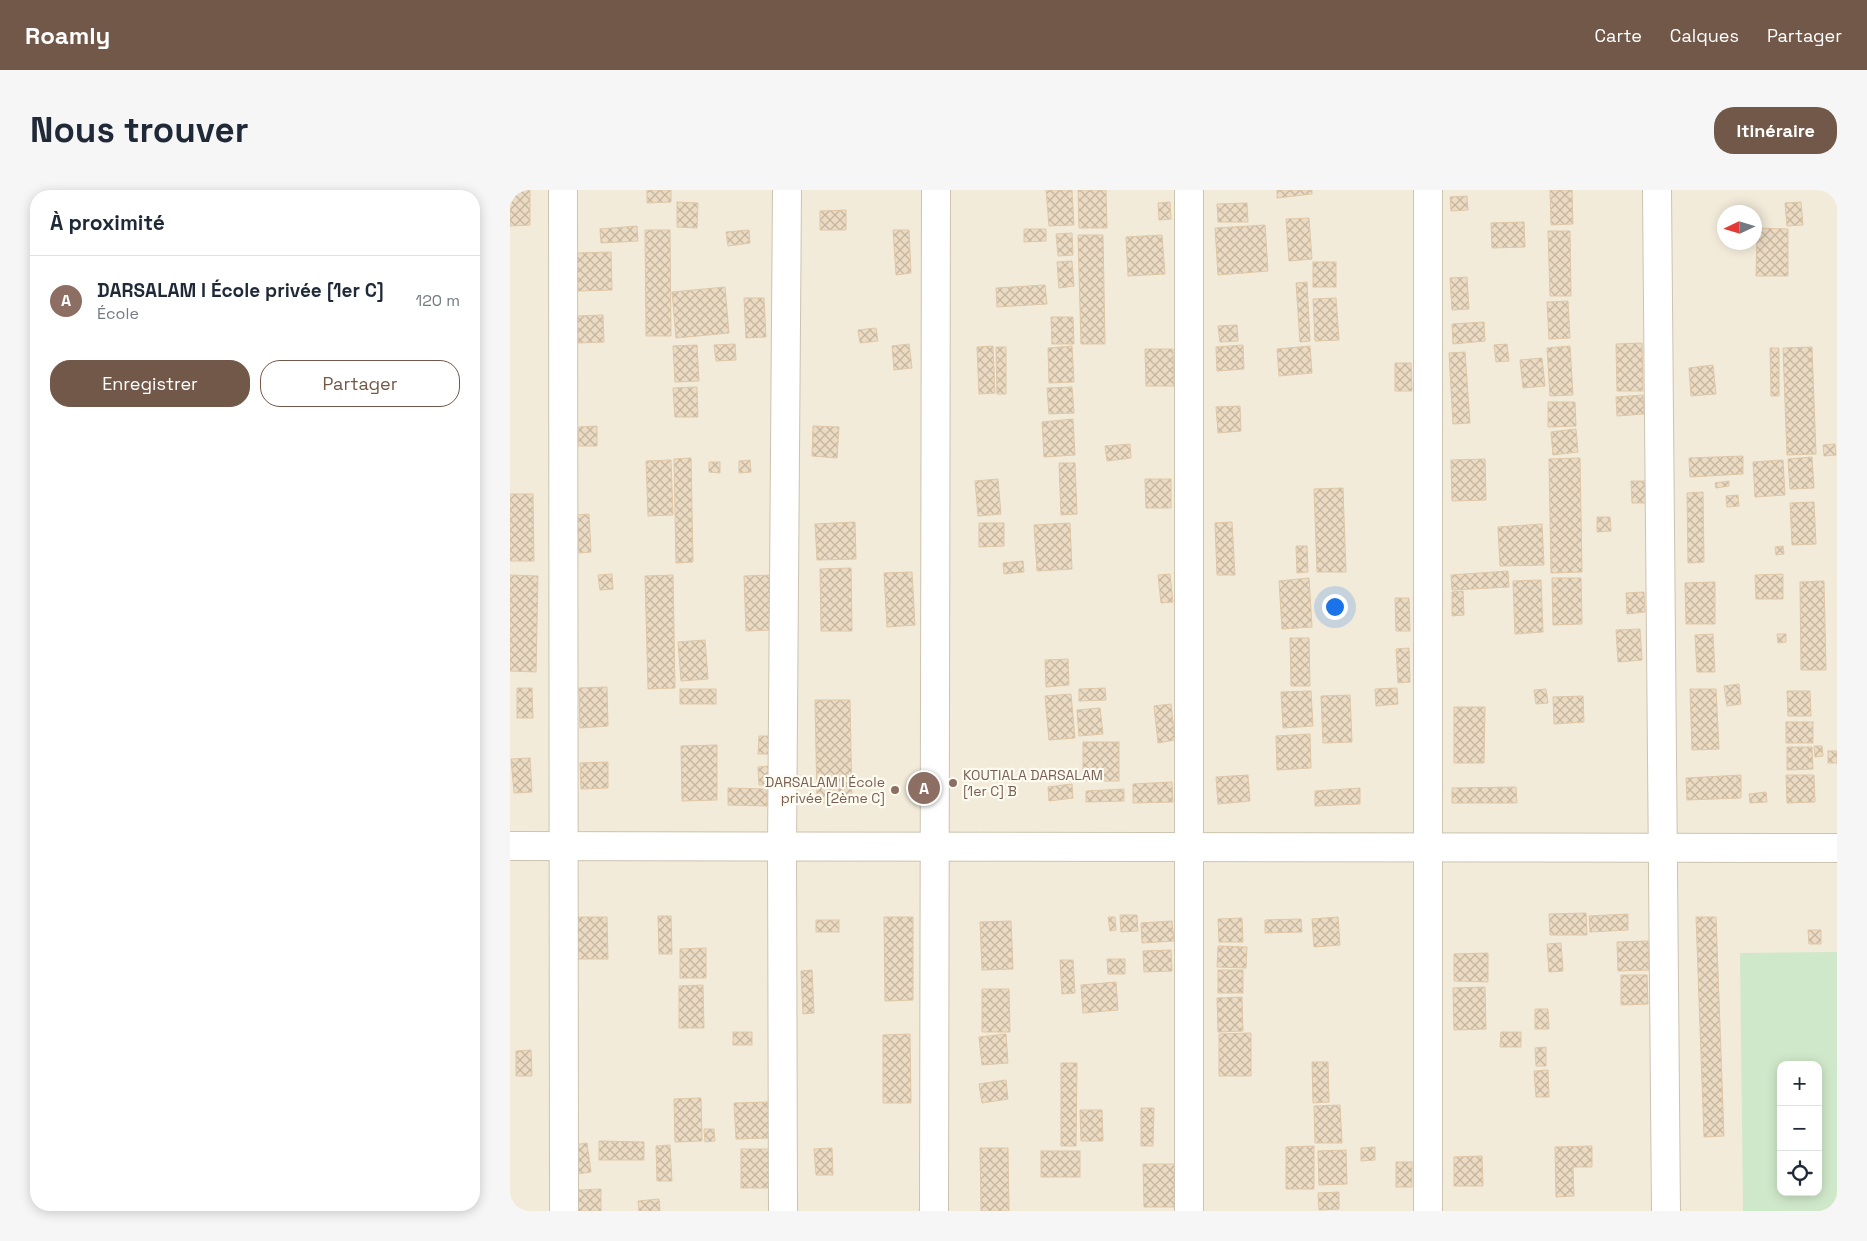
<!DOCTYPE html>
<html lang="fr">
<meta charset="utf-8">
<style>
:root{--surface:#fff;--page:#f6f6f7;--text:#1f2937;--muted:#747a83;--line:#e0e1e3;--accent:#725848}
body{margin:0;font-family:"Space Grotesk",sans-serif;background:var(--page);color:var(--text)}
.controls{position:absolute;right:15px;bottom:15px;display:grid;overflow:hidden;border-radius:10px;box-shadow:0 2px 12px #0003}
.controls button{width:45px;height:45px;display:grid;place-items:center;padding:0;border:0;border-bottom:1px solid var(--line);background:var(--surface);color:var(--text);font:25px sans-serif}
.compass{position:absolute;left:1207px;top:15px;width:45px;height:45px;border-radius:50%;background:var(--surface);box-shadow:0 2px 12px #0003;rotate:266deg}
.you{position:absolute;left:824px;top:416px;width:18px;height:18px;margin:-12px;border:4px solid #fff;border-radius:50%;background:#1a73e8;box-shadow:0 0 0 8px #1a73e833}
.badge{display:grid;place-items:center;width:32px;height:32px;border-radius:50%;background:var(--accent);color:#fff;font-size:16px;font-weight:700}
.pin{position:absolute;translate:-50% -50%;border:2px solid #fff;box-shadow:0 1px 5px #0006}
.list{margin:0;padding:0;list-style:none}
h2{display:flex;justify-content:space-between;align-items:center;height:65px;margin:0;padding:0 20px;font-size:21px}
h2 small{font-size:16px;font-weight:400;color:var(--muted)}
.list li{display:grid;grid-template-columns:32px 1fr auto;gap:15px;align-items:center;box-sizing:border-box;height:90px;padding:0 20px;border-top:1px solid var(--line)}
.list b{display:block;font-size:19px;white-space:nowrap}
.list p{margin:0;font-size:16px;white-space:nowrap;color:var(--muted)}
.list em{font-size:16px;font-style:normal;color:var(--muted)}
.actions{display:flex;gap:10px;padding:15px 20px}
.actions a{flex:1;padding:11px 0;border:1px solid var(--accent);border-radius:20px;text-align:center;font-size:18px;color:var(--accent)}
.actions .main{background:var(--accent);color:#fff}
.icon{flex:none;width:28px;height:28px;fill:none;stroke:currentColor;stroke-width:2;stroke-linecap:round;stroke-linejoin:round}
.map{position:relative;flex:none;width:1327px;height:1021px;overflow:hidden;border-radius:20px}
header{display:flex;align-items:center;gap:30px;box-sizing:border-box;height:70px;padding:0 25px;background:var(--accent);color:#fff}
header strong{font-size:24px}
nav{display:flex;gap:28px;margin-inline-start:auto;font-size:18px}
.intro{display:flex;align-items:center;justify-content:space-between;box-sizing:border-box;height:120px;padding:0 30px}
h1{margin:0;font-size:35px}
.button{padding:12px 22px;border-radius:20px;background:var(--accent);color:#fff;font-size:18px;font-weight:700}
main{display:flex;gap:30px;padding:0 30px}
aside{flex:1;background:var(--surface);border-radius:20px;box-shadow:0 2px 12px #0003}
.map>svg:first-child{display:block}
</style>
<header>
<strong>Roamly</strong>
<nav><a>Carte</a><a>Calques</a><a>Partager</a></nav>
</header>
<div class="intro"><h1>Nous trouver</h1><a class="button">Itinéraire</a></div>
<main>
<aside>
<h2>À proximité<small></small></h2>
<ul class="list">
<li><span class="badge" style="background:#8d6e63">A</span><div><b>DARSALAM I École privée [1er C]</b><p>École</p></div><em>120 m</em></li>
</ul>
<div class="actions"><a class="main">Enregistrer</a><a>Partager</a></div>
</aside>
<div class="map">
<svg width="1327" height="1021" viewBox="0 0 1327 1021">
<defs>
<pattern id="building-cross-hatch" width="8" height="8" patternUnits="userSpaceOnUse" patternTransform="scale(1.25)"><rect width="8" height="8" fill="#ecdbc3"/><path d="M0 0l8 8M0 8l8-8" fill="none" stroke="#c4b5a1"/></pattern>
</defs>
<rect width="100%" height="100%" fill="#fbf8eb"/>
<!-- residential -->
<path fill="#f2ebda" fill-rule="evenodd" d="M0,0H1327V1021H0ZM1214,22H1244V52H1214ZM1271,875H1308V1002H1271Z"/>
<!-- garden -->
<path fill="#d0e8ca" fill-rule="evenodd" d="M1327,762V1021H1233L1230,763ZM1271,875H1308V1002H1271Z"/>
<!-- building -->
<g fill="url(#building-cross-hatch)" stroke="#dfc7a7">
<path d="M0,0H20V35L0,36Z"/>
<path d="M137,0H161V12L137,13Z"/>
<path d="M536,0H562L564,35L539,36Z"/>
<path d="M568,0H596L597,38H569Z"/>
<path d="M767,0H802V4L767,8Z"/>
<path d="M1040,0H1062L1063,34L1041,35Z"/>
<path d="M957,6L958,20L941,21L940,7Z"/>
<path d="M167,12L188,13L187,38L167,37Z"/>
<path d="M660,12L661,29L649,30L648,13Z"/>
<path d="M1291,12L1293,35L1277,36L1275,13Z"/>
<path d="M737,13L738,32H708L707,14Z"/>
<path d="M336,20V40H310V21Z"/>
<path d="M799,28L802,69L779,71L776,29Z"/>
<path d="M1014,32L1015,57L982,58L981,33Z"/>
<path d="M755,35L758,81L708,85L705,38Z"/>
<path d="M127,36L128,51L91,53L90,39Z"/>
<path d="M1247,38L1278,39V86H1246Z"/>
<path d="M514,39H536V51L514,52Z"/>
<path d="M135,40H160L161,146H136Z"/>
<path d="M239,40L240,53L218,56L216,42Z"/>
<path d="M383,40H399L401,83L386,85Z"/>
<path d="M1038,41H1060L1061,106H1040Z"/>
<path d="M562,43L563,65L548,66L546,44Z"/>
<path d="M568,45H593L595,154H571Z"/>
<path d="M652,45L655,84L618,86L616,47Z"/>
<path d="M101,62L102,100L68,101L67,63Z"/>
<path d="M562,71L564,96L549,98L547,72Z"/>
<rect x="803" y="72" width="23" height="25"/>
<path d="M957,87L959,119L942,120L940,88Z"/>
<path d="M797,92L800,151L790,152L786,93Z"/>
<path d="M535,95L537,114L487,117L486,98Z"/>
<path d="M215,97L219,143L166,148L162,102Z"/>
<path d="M234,108H254L256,147L236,148Z"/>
<path d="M826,108L829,150L805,151L803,109Z"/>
<path d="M1058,111L1060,148L1039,149L1037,112Z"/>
<path d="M93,125L94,152L68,153L67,126Z"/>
<path d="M541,127H563L564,154H542Z"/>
<path d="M974,132L975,151L943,154L942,134Z"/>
<path d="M727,135L728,151L710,152L708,136Z"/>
<path d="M366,138L368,151L350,153L348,140Z"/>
<path d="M1132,153L1133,201H1107L1106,154Z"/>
<path d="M225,154L226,170L206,171L204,155Z"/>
<path d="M399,154L402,178L384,180L382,156Z"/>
<path d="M997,154L999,171L986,172L984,155Z"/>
<path d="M187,155L189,191L165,192L163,156Z"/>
<path d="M733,155L734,179L707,181L706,157Z"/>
<path d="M483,156L485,203L469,204L467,157Z"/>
<path d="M562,156L564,192L539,193L538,158Z"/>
<path d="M800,156L802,183L769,186L767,159Z"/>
<path d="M1060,156L1063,205L1040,206L1037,158Z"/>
<path d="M486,157H496V204H487Z"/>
<path d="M1302,157L1306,264L1277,265L1273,158Z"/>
<path d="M1260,158H1269V206H1261Z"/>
<path d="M635,159H663L664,196H636Z"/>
<path d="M955,162L960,233L943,234L939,163Z"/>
<path d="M1032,168L1035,196L1013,198L1010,170Z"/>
<path d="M885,173H901L902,201H885Z"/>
<path d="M1203,175L1206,204L1181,206L1179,178Z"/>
<path d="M187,197L188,227H165L163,198Z"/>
<path d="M562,197L564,223L539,224L537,198Z"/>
<path d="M1133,205L1134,224L1107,226L1106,207Z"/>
<path d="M1038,212H1065L1066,236L1038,237Z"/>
<path d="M730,216L731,241L708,243L706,217Z"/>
<path d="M563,229L565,265L534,267L532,232Z"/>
<path d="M87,236V256H68L69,237Z"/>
<path d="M303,236L329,237L327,268L302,266Z"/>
<path d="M1066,239L1068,262L1043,265L1041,242Z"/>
<path d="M620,254L621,268L597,271L595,256Z"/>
<path d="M1325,254L1326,265L1314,266L1313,255Z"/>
<path d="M1233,266V284L1180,287L1179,268Z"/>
<path d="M1302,267L1304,298L1280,299L1278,269Z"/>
<path d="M181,268L183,372L166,373L164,269Z"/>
<path d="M1070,268L1072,382L1041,383L1039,269Z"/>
<path d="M975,269L976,310L942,311L941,270Z"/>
<path d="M161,270L163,325L138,326L136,271Z"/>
<path d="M240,270L241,282L229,283V271Z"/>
<path d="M1273,270L1275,305L1245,307L1243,272Z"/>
<path d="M199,272H210V283L199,282Z"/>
<path d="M549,273H565L567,324L551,325Z"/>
<path d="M488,289L491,324L468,326L465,291Z"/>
<path d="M635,289H661V318H636Z"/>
<path d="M1121,291H1135L1136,313H1122Z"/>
<path d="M1219,291V296L1206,298L1205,293Z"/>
<path d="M833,298L836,382H807L804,299Z"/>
<path d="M1193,302L1194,372L1178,373L1177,303Z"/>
<path d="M0,304H23L24,371H0Z"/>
<path d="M1228,305L1229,316L1217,317L1216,306Z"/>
<path d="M1304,312L1306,354L1282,355L1280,313Z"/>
<path d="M79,324L81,362L69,363L67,325Z"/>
<path d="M1087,327H1100L1101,341L1087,342Z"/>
<path d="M345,332L346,369L307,370L305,334Z"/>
<path d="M722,332L725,385H707L705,333Z"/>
<path d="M469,333H494V356L469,357Z"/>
<path d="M560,333L562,379L527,381L524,335Z"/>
<path d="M1032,334L1034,375L990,376L988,337Z"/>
<path d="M786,356H797L798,382L787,383Z"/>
<path d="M1273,356L1274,364L1266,365L1265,357Z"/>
<path d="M513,371L514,382L494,384L493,373Z"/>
<path d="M341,378L342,441H311L310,379Z"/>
<path d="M998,381L999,397L942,400L941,385Z"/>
<path d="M402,382L405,435L377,437L374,383Z"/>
<path d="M102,384L103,399L90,400L88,385Z"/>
<path d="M660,384L663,412L651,413L648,385Z"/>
<path d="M1273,384V409H1246L1245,385Z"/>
<path d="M0,385L28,386L26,482L0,481Z"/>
<path d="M163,385L165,498L138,499L135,386Z"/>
<path d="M262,385L264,440L236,441L234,386Z"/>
<path d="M799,388L802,437L772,439L769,391Z"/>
<path d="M1042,388H1071L1072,434L1043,435Z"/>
<path d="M1031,390L1033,442L1005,444L1003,391Z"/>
<path d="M1314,391L1316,480H1291L1290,392Z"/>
<path d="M1205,392V434H1176L1175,393Z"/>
<path d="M953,401L954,425L942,426V402Z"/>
<path d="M1134,402L1135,422L1117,424L1116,403Z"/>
<path d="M885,408H899L900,441H886Z"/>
<path d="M1130,439L1132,470L1108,472L1106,440Z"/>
<path d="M1203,444L1205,482H1187L1185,445Z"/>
<path d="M1267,444H1276V452L1268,453Z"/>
<path d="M780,448H799L800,496H781Z"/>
<path d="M195,450L198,489L171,491L168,452Z"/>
<path d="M899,458L900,492L888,493L886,459Z"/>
<path d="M558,469L559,495L536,497L535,470Z"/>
<path d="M1229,494L1231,514L1217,516L1214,496Z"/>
<path d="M97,497L98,536L70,538L69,498Z"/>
<path d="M7,498H22L23,528H7Z"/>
<path d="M595,498L596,510L569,511V499Z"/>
<path d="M887,498L888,514L866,516L865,499Z"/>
<rect x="170" y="499" width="36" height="15"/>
<path d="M1036,499L1038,513L1026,514L1024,500Z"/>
<path d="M1180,499H1206L1209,559L1182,560Z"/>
<path d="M801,501L803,536L773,538L771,502Z"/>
<path d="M1277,501H1300L1301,526H1278Z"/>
<path d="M561,504L565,548L539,550L535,506Z"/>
<path d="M840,505L842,552L813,553L811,506Z"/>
<path d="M1073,506L1074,532L1044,534L1043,507Z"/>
<path d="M305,510H340L342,612L307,613Z"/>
<path d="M661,514L665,550L648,553L644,516Z"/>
<path d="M944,517H975L974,573H944Z"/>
<path d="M590,518L593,544L569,546L567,520Z"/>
<rect x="1276" y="532" width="27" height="21"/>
<path d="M800,544L801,578L767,580L766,546Z"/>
<path d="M249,546H261V564H248Z"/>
<rect x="573" y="552" width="36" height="39"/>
<path d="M207,555V610L172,611L171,556Z"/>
<path d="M1304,556H1312L1313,566L1305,567Z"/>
<path d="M1277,557H1302L1303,579L1277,580Z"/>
<rect x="1318" y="561" width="9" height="12"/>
<path d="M20,568L22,602L4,603L1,569Z"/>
<path d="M98,572V598L71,599L70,573Z"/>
<path d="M260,576L261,595H249L248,577Z"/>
<path d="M738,585L740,611L708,614L706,587Z"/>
<path d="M1231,585V608L1177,610L1176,588Z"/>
<path d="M1276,585H1304L1305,612L1277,613Z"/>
<path d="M662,592L663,612L623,613V594Z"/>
<path d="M562,594L563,608L539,611L538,597Z"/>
<path d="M1006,597L1007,613H942V598Z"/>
<path d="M218,598L257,599V616L218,615Z"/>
<path d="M850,598V614L805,616V601Z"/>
<path d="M614,599V611L576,612V601Z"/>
<path d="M1256,602L1257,612L1240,613L1239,604Z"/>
<path d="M1076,723L1077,745H1040L1039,724Z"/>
<path d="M1118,724V740L1080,742L1079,726Z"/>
<path d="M610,725H627L628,741L611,742Z"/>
<path d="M148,726H161L162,764H149Z"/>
<path d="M67,727H97L98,769H68Z"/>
<path d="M374,727H403V810L375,811Z"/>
<path d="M598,727H605L606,740L600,741Z"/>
<path d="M828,727L830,755L804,757L802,729Z"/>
<path d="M1186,727H1206L1214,946L1194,947Z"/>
<path d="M732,728L733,752H709L708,729Z"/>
<path d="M791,729L792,742L755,743V730Z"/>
<rect x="306" y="730" width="23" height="12"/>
<path d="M501,731L503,779L472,780L470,732Z"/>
<path d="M662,731L664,751L632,753L631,733Z"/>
<path d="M1298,740H1311V754H1299Z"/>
<path d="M1138,751L1139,780L1108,781L1107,752Z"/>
<path d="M1051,753L1053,781L1039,782L1037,754Z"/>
<path d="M708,756L737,757L736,778L707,777Z"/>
<path d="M196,758V788H170V759Z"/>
<path d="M661,760L662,781L634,782L633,761Z"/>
<path d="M978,763V792L944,791V764Z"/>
<path d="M597,769H615V784H598Z"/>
<path d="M550,770H563L565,803L552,804Z"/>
<path d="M302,780L304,823L293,824L291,781Z"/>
<rect x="708" y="780" width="25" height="23"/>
<path d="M1111,785H1137L1138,814L1111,815Z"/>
<path d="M606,792L608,820L573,823L571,795Z"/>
<path d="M193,795L194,838H169V796Z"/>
<path d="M975,797L976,839L944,840L943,798Z"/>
<path d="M472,799H499L500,842H472Z"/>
<path d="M732,807L733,841L708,842L707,808Z"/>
<path d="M1025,819H1038L1039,839H1025Z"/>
<rect x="223" y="842" width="19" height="13"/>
<path d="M991,842H1011V857H990Z"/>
<path d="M741,843V886H709V844Z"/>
<path d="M400,844L401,913H373V845Z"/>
<path d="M496,844L498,873L472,875L469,847Z"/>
<path d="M1036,857V876H1026L1025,858Z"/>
<path d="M21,860L22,886H6V861Z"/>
<path d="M802,872H818L819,912L803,913Z"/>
<path d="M551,873H567L566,956H551Z"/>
<path d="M1038,880L1039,907H1026L1024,881Z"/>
<path d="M496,890L498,909L472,913L469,894Z"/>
<path d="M191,908L192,951L165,952L164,909Z"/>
<path d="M258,912L260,948L226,949L224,913Z"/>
<path d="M830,915L832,953H805L804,916Z"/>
<path d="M631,918H644L643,956H631Z"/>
<path d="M570,920H592L593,951H571Z"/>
<path d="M194,939H204L205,951L195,952Z"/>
<path d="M89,951L134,952V970H89Z"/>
<path d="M77,953L81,982L67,984L63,955Z"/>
<path d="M160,955L162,991H147L146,956Z"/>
<path d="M804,956V999H776V957Z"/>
<path d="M1082,956V977H1063L1064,1006L1046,1007L1045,957Z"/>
<path d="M865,957V970L851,971V958Z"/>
<path d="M322,958L323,985H306L304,959Z"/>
<path d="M470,958H498L499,1021H471Z"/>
<rect x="231" y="959" width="28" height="39"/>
<path d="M836,960L837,994L809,995L808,961Z"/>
<rect x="531" y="961" width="39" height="26"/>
<path d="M972,966L973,996H944V967Z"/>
<rect x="886" y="972" width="16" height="25"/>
<path d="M633,974H665V1017H634Z"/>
<path d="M91,999V1021H68V1000Z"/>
<path d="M829,1002V1019L809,1020L808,1003Z"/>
<path d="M149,1009L150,1021H129L128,1011Z"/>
</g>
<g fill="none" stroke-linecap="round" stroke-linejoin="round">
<!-- minor casing -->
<g stroke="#ccc3b1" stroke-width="30">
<g id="minor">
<path d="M53,0L54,1021"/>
<path d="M679,0V1021"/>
<path d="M918,0V1021"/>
<path d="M1147,0L1156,1021"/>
<path d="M0,656L1327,658"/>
<path d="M273,1021L272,657L277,0"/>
<path d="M424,1021L426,0"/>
</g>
</g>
<!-- minor -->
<use href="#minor" stroke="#fff" stroke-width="28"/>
</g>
<!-- markers -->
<g fill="#8d6e63" stroke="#fefbf1" stroke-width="2">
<circle cx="443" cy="593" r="5"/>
<circle cx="385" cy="600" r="5"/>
</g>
<g text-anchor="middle" stroke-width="4.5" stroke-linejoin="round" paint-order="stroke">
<!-- education labels -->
<g font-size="14" fill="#785e54" stroke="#fefbf1" text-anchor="start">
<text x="453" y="590">KOUTIALA DARSALAM<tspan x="453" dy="16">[1er C] B</tspan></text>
<text x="375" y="597" text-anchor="end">DARSALAM I École<tspan x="375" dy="16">privée [2ème C]</tspan></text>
</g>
</g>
</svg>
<div class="controls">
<button>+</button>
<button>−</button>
<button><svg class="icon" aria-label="locate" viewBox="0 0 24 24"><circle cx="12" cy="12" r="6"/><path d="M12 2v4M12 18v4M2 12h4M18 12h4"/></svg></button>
</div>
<svg class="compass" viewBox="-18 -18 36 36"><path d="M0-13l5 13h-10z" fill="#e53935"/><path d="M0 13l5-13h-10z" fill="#747a83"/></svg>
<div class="you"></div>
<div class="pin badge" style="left:414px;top:598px;background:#8d6e63">A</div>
</div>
</main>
